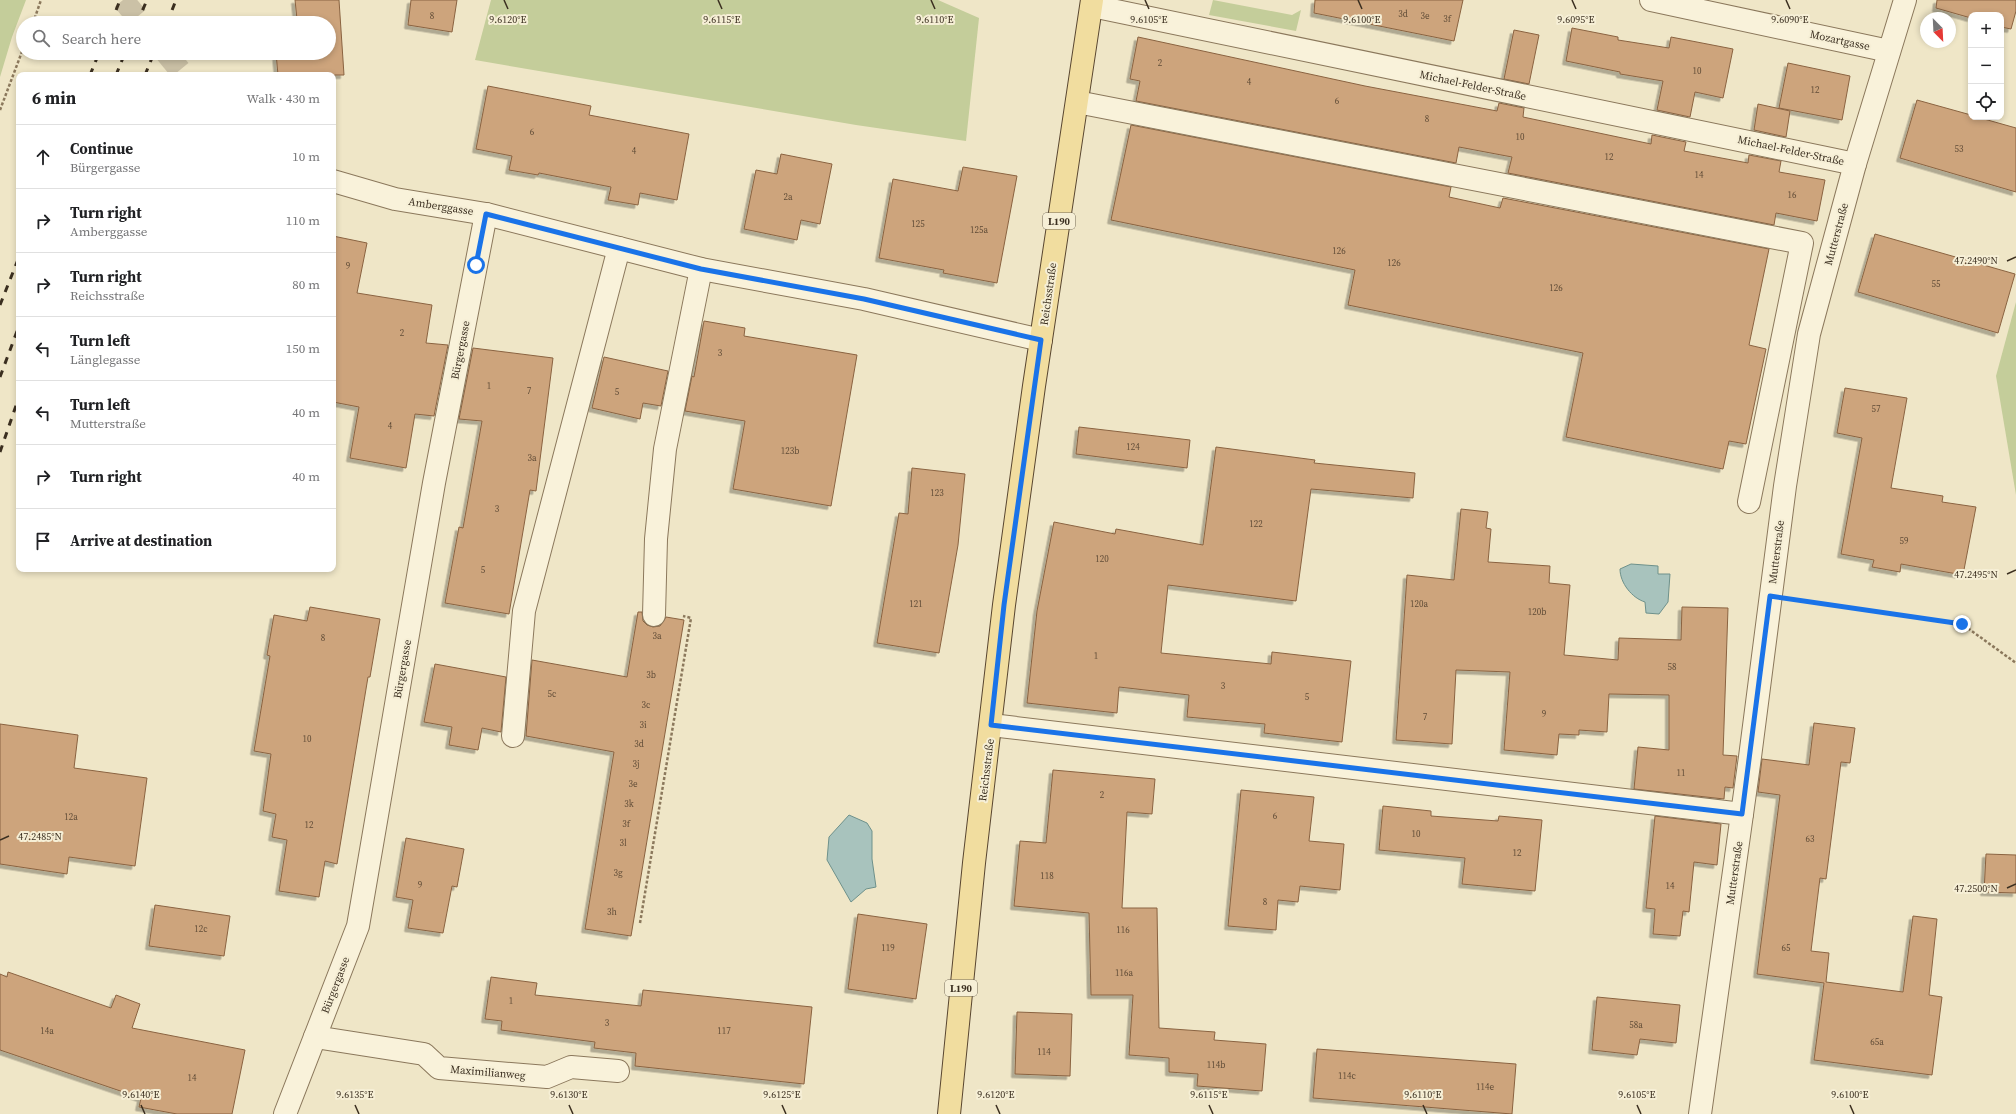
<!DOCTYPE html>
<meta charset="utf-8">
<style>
:root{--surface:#fff;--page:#f2f2f2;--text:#202124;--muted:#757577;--line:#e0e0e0}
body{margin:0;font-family:"Source Serif 4",serif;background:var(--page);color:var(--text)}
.controls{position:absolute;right:12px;top:12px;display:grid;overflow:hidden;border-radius:8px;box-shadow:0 2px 6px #0003}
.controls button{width:36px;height:36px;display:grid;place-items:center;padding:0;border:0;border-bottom:1px solid var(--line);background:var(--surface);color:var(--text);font:20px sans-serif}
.compass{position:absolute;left:1920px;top:12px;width:36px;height:36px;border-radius:50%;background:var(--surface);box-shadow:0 2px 6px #0003;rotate:156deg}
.stop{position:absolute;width:12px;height:12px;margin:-9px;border:3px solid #1a73e8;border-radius:50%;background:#fff}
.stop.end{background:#1a73e8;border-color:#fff;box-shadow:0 1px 4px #0008}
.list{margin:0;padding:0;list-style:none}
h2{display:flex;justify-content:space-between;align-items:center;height:52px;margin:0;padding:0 16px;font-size:17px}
h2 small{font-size:13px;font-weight:400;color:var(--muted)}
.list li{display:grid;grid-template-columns:26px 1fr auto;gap:12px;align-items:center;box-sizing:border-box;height:64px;padding:0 16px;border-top:1px solid var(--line)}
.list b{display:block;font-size:15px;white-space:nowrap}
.list p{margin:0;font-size:13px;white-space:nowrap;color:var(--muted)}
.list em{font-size:13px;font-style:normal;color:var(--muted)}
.icon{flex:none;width:22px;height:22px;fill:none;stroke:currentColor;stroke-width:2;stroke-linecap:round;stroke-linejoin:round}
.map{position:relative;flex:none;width:2016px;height:1114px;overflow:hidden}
.search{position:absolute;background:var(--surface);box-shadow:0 2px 6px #0003;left:16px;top:16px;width:320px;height:44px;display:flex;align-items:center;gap:10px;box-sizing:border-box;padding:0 14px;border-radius:22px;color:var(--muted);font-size:15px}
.panel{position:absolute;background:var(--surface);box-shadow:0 2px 6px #0003;left:16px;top:72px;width:320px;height:500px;border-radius:8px}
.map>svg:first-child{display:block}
</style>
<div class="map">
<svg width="2016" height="1114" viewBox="0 0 2016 1114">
<defs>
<filter id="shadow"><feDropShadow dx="-3.5" dy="3.5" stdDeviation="0" flood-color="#0004"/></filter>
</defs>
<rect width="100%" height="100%" fill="#efe6c7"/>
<!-- green -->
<g fill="#c4cd9a">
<path d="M0,0H26L12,37L0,77Z"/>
<path d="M491,0H938L979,18L966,141L856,125L475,60Z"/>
<path d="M1213,0L1292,15L1301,10L1296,31L1209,15Z"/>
<path d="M2016,302V495L1996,376Z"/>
</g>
<!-- water -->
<g fill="#a8c3bd" stroke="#6e918b">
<path d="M1631,564L1658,566V574H1670L1668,602L1659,614L1646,613L1645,602C1632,598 1620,583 1620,569Z"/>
<path d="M849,815L867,823L872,831V859L876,887L866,889L851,902L827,860L829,837Z"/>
</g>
<!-- building -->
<g fill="#cda47c" stroke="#8a6341" filter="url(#shadow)">
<path d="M295,0H339L344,75H278L276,53H329V23H274V20L297,19Z"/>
<path d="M411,0H457L452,32L408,25Z"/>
<path d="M1315,0H1463L1454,41L1314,13Z"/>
<path d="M1937,0H2016V11L2011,29L2001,27V15H1971V18L1936,8Z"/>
<path d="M1572,28L1618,37V40L1669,48L1671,37L1733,49L1723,98L1695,92L1690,117L1657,110L1663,81L1620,74V72L1566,61Z"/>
<path d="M1514,30L1539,35L1529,84L1504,79Z"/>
<path d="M1138,37L1365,86L1497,111L1499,103L1524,108L1523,117L1651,144L1652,135L1686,142L1684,151L1748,163L1749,155L1781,161L1779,172L1825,180L1817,221L1776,213L1774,225L1508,173L1512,157L1459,147L1456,163L1136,101L1140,81L1130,79Z"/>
<path d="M1788,63L1850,76L1842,120L1779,108Z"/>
<path d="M488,86L591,106L589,115L689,134L677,200L640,193L638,205L608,200L611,187L539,173L538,175L509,170L512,156L476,149Z"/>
<path d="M1917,100L1971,115V117H1977L2016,128V192L1900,158Z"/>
<path d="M1758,104L1790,111L1786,137L1754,130Z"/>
<path d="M1131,125L1451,187L1449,197L1500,208L1503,198L1769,249L1749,345L1766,349L1746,444L1729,441L1723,469L1566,437L1583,353L1348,305L1355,270L1111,220Z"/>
<path d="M781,154L832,164L820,224L801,220L797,240L744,229L756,170L777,174Z"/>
<path d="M963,167L1017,176L997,283L943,273L944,270L879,258L893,179L958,191Z"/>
<path d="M1875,234L2015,274L1998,333L1858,292Z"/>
<path d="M333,236L367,243L357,293L432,305L426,343L448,345L434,416L415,414L406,468L350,458L359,407L333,402Z"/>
<path d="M704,321L745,328L744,336L857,355L831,506L733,489L745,421L685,411L692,376L694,377Z"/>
<path d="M473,348L553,358L536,491L530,490L509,614L445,603L459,527L463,528L482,421L459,419Z"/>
<path d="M604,357L668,371L661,406L643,403L640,419L592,408Z"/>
<path d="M1845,388L1907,398L1891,488L1943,496L1942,502L1976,507L1963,575L1901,564L1900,572L1872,567L1874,560L1841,554L1862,438L1837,433Z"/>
<path d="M1079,427L1190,440L1187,468L1076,454Z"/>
<path d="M1216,447L1315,460L1314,463L1415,473L1413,498L1311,489L1296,601L1168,585L1161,653L1271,664L1272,652L1351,661L1342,742L1264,733L1265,724L1187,717L1189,695L1119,687L1117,713L1027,703L1037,611L1054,522L1115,534L1116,529L1203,545Z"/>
<path d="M912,468L965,474L958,545L939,653L877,643L899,513L908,514Z"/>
<path d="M1461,509L1488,512L1486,528L1491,529L1488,562L1550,566L1549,583L1570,585L1564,655L1618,660L1619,638L1681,640L1682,607L1728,608L1723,755L1737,756L1733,788L1725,787L1724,799L1634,789L1638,747L1669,750V695L1609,694L1607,732L1579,730V735L1559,734L1557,755L1504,750L1510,672L1456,670L1452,744L1396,740L1407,575L1454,580Z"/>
<path d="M310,607L380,619L370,677H368L337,864L325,861L319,897L279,891L287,840L272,837L276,814L263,811L271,754L254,751L270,656L267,655L274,615L307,621Z"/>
<path d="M638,612H642L643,621L647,625L653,627L660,626L666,617L684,620L631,936L585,929L614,752L526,736L532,660L627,677Z"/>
<path d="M435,664L506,677L501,732L482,728L478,750L449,745L452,727L424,722Z"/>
<path d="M1814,723L1855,728L1850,763L1841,762L1826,879L1820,878L1811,951L1829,953L1826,982L1903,992L1913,916L1937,919L1929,995L1942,997L1932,1075L1814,1060L1824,983L1757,974L1780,795L1758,792L1762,759L1809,765Z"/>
<path d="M0,724L78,735L74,768L147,778L135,866L69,857L67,874L0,864Z"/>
<path d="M1053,770L1155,779L1152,814L1127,812L1122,908H1157L1159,1028L1215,1032L1214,1040L1266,1044L1262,1091L1197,1086L1198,1074L1169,1072V1058L1129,1055L1133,995H1091L1089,913L1014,906L1020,841L1046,843Z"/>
<path d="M1241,790L1314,797L1309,841L1344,844L1340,890L1300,886L1298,902L1278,900L1276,930L1228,926Z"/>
<path d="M1383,806L1431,811V816L1498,821L1499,816L1542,820L1535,891L1462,884L1465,858L1379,850Z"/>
<path d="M1655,816L1721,824L1717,865L1694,862L1689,912L1683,911L1680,936L1653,934L1655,909L1646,908Z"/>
<path d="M406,838L464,849L457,887L452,886L443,933L408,928L413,900L396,897Z"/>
<path d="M1986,854L2016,855V893L1984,892Z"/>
<path d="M155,905L230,916L224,956L149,946Z"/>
<path d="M858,914L927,924L916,999L848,989Z"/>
<path d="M8,972L111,1008L116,995L140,1004L132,1028L245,1050L232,1114H177L139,1107L141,1098L0,1050V974L7,977Z"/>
<path d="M491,977L537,983L535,995L641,1006L643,990L812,1007L804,1084L635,1066L636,1053L594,1048L595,1042L501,1030L502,1021L485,1019Z"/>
<path d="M1597,997L1680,1005L1676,1043L1640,1039L1637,1055L1592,1050Z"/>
<path d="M1017,1012L1072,1014L1070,1076L1015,1074Z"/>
<path d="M1317,1049L1516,1064L1512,1114L1313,1098Z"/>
</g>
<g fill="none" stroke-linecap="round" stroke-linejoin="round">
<!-- minor-tunnel -->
<g stroke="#cbc1a6" stroke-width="22" stroke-dasharray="22 11" stroke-linecap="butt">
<path d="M123,0L142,23"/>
<path d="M166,53L184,75"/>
</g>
<!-- minor casing -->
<g stroke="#8b785c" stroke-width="24">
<g id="minor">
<path d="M1651,0L1889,51"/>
<path d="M1092,6L1855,164"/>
<path d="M1077,102L1802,243L1749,502"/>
<path d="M333,181L395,199L486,214L701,269L864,299L1041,340"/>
<path d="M654,615L656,539L665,449L701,269"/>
<path d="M991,725L1742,814"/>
<path d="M513,736L524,611L619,248"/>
<path d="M315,1037L424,1054L439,1068L547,1077L571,1067L618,1071"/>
<path d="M285,1114L358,926L434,483L486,214"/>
<path d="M1700,1114L1750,757L1785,486L1809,334L1855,164L1905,0"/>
</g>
</g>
<!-- major casing -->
<g stroke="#594630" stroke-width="24">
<path id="major" d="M949,1114L974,863L1004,605L1034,386L1092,0"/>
</g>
<!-- path -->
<g stroke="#8b785c" stroke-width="2.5" stroke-dasharray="3 2" stroke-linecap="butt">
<path d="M33,23L41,0"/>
<path d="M0,110L23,49"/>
<path d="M1801,601L1962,624L2016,663"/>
<path d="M640,923L691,618L683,616"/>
</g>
<!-- minor -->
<use href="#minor" stroke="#f9f2da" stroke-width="22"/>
<!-- major -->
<use href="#major" stroke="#f1dd9f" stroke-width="22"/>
<!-- rail -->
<g stroke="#3b2f20" stroke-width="3" stroke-dasharray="7 7" stroke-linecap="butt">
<path d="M111,23L120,0"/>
<path d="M137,23L147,0"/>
<path d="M167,23L176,0"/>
<path d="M90,75L99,53"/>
<path d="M116,75L125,53"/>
<path d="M145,75L154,53"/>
<path d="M0,305L19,257"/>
<path d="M0,377L19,326"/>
<path d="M0,452L19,397"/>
</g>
</g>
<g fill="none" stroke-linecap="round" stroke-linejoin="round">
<!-- route -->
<path stroke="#1a73e8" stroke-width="5" d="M476,265L486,214L701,269L864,299L1041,340L1004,605L991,725L1742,814L1770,596L1962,624"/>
</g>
<!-- ticks -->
<path fill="none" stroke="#3b2f20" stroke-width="1.5" d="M504,0L508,9M718,0L722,9M931,0L935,9M1145,0L1149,9M1358,0L1362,9M1572,0L1576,9M1786,0L1790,9M2007,261L2016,257M2007,574L2016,570M0,840L9,836M2007,888L2016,884M141,1105L145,1114M355,1105L359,1114M569,1105L573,1114M782,1105L786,1114M996,1105L1000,1114M1209,1105L1213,1114M1423,1105L1427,1114M1637,1105L1641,1114M1850,1105L1854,1114"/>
<g text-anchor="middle" stroke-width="4" stroke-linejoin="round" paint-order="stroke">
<!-- number labels -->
<g font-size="9" fill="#604c37">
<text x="1403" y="17">3d</text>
<text x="432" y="19">8</text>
<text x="1425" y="19">3e</text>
<text x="1447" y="22">3f</text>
<text x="1160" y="66">2</text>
<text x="1697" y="74">10</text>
<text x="1249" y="85">4</text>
<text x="1815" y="93">12</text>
<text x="1337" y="104">6</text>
<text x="1427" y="122">8</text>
<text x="532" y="135">6</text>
<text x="1520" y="140">10</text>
<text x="1959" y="152">53</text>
<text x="634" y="154">4</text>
<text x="1609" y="160">12</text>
<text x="1699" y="178">14</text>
<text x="1792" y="198">16</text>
<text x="788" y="200">2a</text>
<text x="918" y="227">125</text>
<text x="979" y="233">125a</text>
<text x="1339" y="254">126</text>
<text x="1394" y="266">126</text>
<text x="348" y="269">9</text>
<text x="1936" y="287">55</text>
<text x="1556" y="291">126</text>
<text x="402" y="336">2</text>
<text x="720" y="356">3</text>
<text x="489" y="389">1</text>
<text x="529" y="394">7</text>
<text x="617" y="395">5</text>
<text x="1876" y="412">57</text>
<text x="390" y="429">4</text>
<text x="1133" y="450">124</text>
<text x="790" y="454">123b</text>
<text x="532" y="461">3a</text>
<text x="937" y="496">123</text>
<text x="497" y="512">3</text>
<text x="1256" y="527">122</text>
<text x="1904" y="544">59</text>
<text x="1102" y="562">120</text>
<text x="483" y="573">5</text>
<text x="916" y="607">121</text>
<text x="1419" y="607">120a</text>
<text x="1537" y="615">120b</text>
<text x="657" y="639">3a</text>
<text x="323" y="641">8</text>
<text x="1096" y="659">1</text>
<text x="1672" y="670">58</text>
<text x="651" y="678">3b</text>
<text x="1223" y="689">3</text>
<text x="552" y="697">5c</text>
<text x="1307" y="700">5</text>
<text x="646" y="708">3c</text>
<text x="1544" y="717">9</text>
<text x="1425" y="720">7</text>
<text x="643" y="728">3i</text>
<text x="307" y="742">10</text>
<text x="639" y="747">3d</text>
<text x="636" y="767">3j</text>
<text x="1681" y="776">11</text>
<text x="633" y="787">3e</text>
<text x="1102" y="798">2</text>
<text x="629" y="807">3k</text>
<text x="1275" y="819">6</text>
<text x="71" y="820">12a</text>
<text x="626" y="827">3f</text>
<text x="309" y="828">12</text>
<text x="1416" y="837">10</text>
<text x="1810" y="842">63</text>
<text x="623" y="846">3l</text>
<text x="1517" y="856">12</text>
<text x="618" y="876">3g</text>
<text x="1047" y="879">118</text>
<text x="420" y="888">9</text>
<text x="1670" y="889">14</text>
<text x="1265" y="905">8</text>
<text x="612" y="915">3h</text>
<text x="201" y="932">12c</text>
<text x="1123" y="933">116</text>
<text x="888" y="951">119</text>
<text x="1786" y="951">65</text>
<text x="1124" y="976">116a</text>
<text x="511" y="1004">1</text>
<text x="607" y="1026">3</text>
<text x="1636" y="1028">58a</text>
<text x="47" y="1034">14a</text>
<text x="724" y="1034">117</text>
<text x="1877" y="1045">65a</text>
<text x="1044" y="1055">114</text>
<text x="1216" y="1068">114b</text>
<text x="1347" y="1079">114c</text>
<text x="192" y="1081">14</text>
<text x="1485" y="1090">114e</text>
</g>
<!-- shield labels -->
<g fill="#f6efd6" stroke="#736957" stroke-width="1">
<rect x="1043" y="213" width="32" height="16" rx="3"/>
<rect x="945" y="980" width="32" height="16" rx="3"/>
</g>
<g font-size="10" font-weight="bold" fill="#3b2f20">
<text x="1059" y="225">L190</text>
<text x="961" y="992">L190</text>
</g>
<!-- street labels -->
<g font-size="11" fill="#3b2f20" stroke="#f6efd6">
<text transform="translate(1840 40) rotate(12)" y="4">Mozartgasse</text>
<text transform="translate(1473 85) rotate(12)" y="4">Michael-Felder-Straße</text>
<text transform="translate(1791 150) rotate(12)" y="4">Michael-Felder-Straße</text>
<text transform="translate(441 206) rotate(9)" y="4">Amberggasse</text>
<text transform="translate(1836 234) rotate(-75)" y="4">Mutterstraße</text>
<text transform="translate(1048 294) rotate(-82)" y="4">Reichsstraße</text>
<text transform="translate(460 350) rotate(-79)" y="4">Bürgergasse</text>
<text transform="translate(1776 552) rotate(-83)" y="4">Mutterstraße</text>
<text transform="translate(402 669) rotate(-80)" y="4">Bürgergasse</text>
<text transform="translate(986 770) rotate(-83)" y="4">Reichsstraße</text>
<text transform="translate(1734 873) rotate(-82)" y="4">Mutterstraße</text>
<text transform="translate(335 985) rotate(-69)" y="4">Bürgergasse</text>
<text transform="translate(488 1072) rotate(5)" y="4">Maximilianweg</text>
</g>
</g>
<g font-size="10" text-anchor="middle" fill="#3b2f20" stroke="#f6efd6" stroke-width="4" stroke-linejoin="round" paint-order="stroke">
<text x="508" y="23">9.6120°E</text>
<text x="722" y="23">9.6115°E</text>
<text x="935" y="23">9.6110°E</text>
<text x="1149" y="23">9.6105°E</text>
<text x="1362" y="23">9.6100°E</text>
<text x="1576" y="23">9.6095°E</text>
<text x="1790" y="23">9.6090°E</text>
<text x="1976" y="264">47.2490°N</text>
<text x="1976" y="578">47.2495°N</text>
<text x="40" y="840">47.2485°N</text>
<text x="1976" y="892">47.2500°N</text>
<text x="141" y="1098">9.6140°E</text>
<text x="355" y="1098">9.6135°E</text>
<text x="569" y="1098">9.6130°E</text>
<text x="782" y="1098">9.6125°E</text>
<text x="996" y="1098">9.6120°E</text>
<text x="1209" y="1098">9.6115°E</text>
<text x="1423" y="1098">9.6110°E</text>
<text x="1637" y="1098">9.6105°E</text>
<text x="1850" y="1098">9.6100°E</text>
</g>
</svg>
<div class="controls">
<button>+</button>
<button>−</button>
<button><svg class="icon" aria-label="locate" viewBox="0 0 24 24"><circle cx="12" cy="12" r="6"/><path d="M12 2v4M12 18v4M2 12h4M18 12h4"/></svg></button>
</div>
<svg class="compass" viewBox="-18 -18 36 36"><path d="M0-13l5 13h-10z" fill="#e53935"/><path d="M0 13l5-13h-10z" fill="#757577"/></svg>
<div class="stop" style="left:476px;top:265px"></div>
<div class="stop end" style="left:1962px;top:624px"></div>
<div class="search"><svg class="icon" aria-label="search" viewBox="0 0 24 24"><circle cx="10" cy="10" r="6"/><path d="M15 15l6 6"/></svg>Search here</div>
<section class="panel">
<h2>6 min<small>Walk · 430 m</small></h2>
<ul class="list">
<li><svg class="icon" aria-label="ahead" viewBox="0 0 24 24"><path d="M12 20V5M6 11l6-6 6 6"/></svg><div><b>Continue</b><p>Bürgergasse</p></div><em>10 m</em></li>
<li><svg class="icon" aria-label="right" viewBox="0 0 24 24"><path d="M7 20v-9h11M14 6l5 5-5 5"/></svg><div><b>Turn right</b><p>Amberggasse</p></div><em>110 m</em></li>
<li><svg class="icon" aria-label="right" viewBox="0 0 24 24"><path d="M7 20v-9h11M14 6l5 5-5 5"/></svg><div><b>Turn right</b><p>Reichsstraße</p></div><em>80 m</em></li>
<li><svg class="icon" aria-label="left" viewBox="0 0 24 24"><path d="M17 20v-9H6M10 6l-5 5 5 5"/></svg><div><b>Turn left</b><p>Länglegasse</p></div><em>150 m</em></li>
<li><svg class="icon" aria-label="left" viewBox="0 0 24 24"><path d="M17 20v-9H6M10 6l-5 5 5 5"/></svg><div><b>Turn left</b><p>Mutterstraße</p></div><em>40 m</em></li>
<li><svg class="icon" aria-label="right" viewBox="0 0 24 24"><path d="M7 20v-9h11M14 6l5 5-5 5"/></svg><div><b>Turn right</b></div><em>40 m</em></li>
<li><svg class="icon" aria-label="arrive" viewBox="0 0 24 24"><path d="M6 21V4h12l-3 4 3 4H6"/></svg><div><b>Arrive at destination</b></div></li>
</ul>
</section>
</div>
